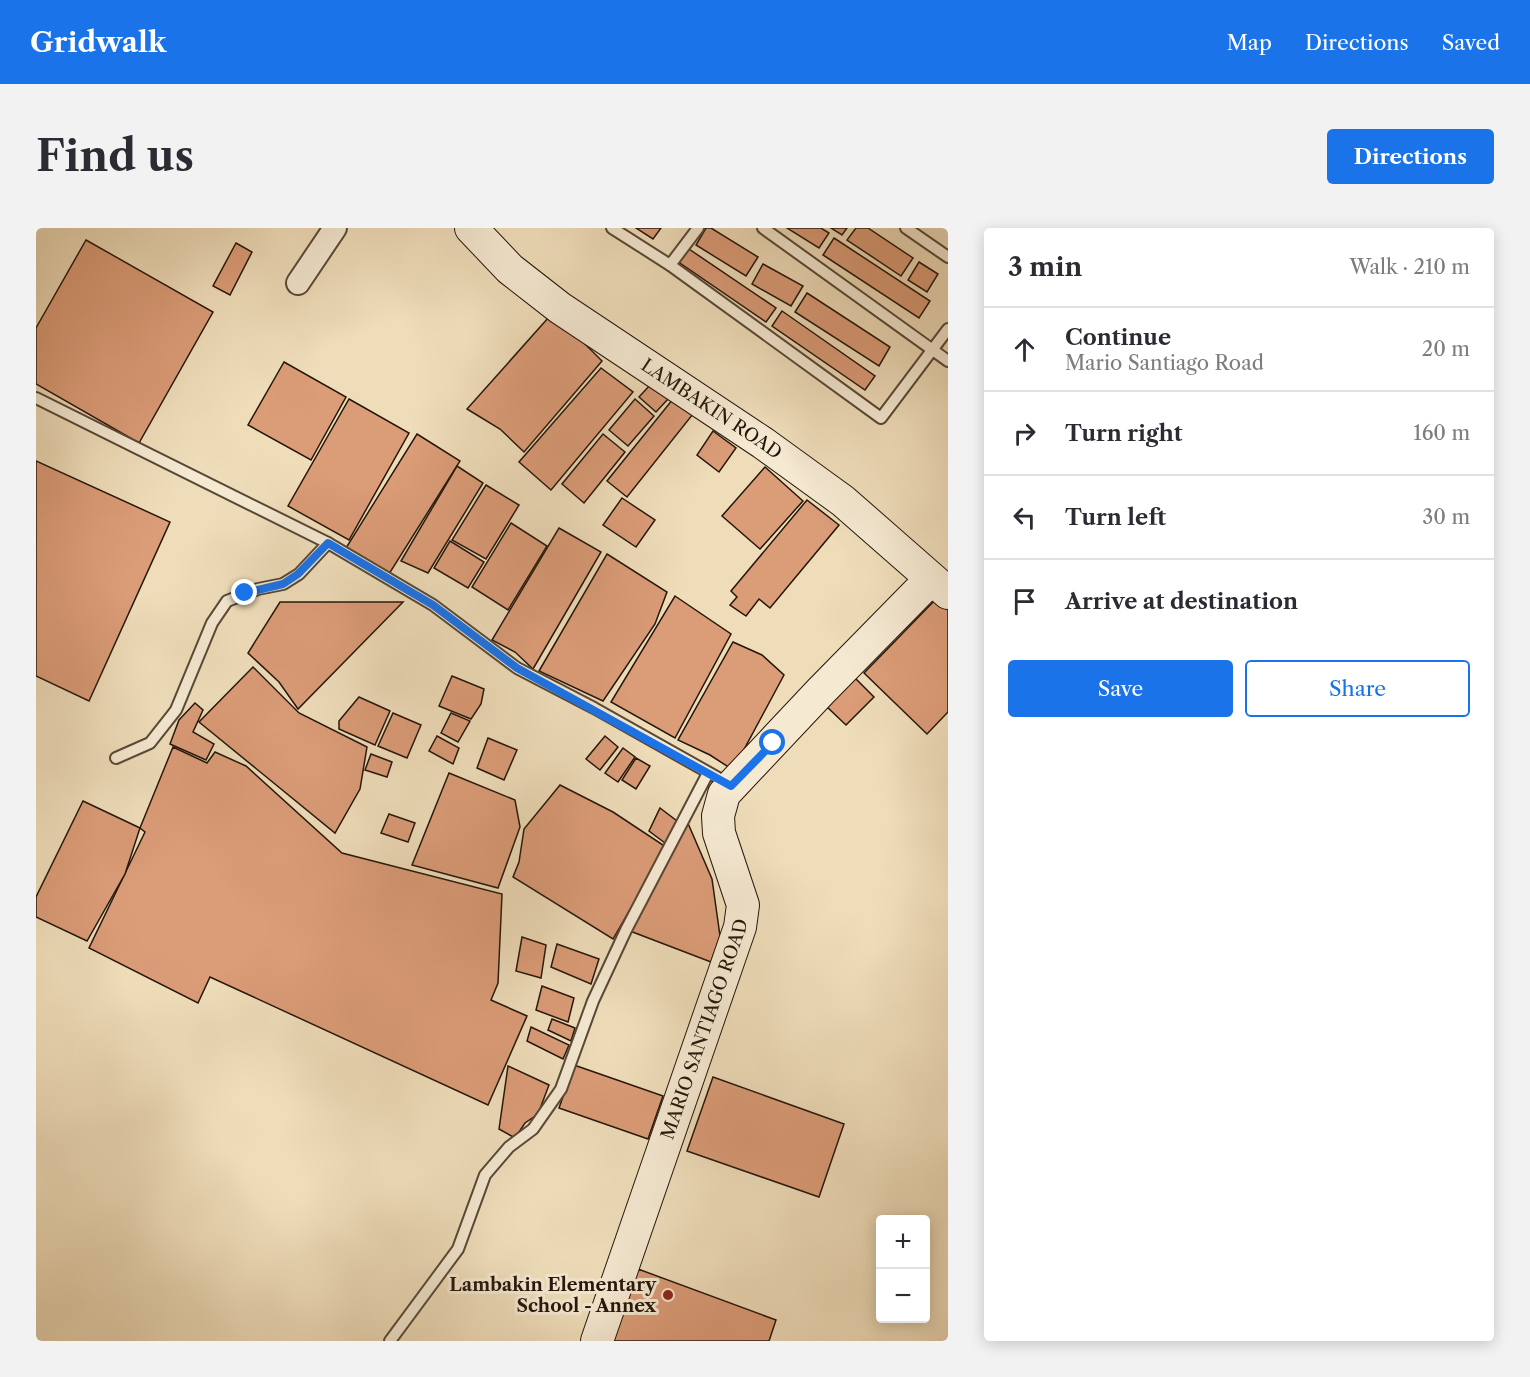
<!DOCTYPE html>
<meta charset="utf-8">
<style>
:root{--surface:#fff;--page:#f2f2f3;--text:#2b2b33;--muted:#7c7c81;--line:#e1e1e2;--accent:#1a73e8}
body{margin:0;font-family:"Libre Caslon Text",serif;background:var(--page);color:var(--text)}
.controls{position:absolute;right:18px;bottom:18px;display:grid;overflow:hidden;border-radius:6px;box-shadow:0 3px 15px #0003}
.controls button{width:54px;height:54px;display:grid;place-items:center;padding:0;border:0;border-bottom:2px solid var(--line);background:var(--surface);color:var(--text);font:30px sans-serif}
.stop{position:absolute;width:18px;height:18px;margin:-14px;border:4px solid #1a73e8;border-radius:50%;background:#fff}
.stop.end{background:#1a73e8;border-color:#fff;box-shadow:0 2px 6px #0008}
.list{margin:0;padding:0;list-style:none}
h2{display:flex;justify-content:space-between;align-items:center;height:78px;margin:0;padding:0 24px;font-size:26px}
h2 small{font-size:20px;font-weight:400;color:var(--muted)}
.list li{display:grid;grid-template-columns:39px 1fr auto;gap:18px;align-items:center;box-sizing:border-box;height:84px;padding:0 24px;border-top:2px solid var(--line)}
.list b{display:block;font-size:22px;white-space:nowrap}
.list p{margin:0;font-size:20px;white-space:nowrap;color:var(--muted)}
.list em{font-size:20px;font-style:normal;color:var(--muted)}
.actions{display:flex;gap:12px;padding:18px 24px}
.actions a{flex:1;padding:14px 0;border:2px solid var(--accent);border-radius:6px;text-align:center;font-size:21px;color:var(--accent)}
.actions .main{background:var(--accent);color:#fff}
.icon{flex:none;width:33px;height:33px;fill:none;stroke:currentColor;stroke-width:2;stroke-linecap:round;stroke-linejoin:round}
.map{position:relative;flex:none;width:912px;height:1113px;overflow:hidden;border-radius:6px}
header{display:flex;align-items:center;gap:36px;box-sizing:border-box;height:84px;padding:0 30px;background:var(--accent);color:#fff}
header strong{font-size:28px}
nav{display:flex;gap:33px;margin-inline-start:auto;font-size:21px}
.intro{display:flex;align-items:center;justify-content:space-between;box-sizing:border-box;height:144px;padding:0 36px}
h1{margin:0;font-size:42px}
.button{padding:15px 27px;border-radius:6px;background:var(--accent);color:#fff;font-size:21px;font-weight:700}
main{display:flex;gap:36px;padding:0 36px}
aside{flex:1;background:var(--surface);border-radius:6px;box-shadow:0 3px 15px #0003}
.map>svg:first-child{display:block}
</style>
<header>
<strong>Gridwalk</strong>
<nav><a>Map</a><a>Directions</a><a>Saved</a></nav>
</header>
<div class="intro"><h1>Find us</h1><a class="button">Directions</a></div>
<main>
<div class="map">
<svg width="912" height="1113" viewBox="0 0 912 1113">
<rect width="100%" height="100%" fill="#efddba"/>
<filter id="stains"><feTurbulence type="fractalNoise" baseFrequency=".00333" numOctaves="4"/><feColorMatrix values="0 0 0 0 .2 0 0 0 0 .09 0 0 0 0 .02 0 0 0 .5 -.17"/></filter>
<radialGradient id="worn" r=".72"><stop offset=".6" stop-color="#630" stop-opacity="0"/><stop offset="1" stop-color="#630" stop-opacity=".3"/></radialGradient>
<!-- building -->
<g fill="#db9c78" stroke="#25160b" stroke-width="1.5">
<path d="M600,0H625L617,11Z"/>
<path d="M670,0H675L722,29L710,48L660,17Z"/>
<path d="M751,0H785L793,5L783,20Z"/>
<path d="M795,0H811L806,7Z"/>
<path d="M820,0H832L877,30L865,48L811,12Z"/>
<path d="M798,10L894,73L883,90L787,27Z"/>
<path d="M50,12L177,84L103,215L0,156V100Z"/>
<path d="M200,15L216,24L194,67L177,58Z"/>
<path d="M650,19L740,80L730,94L641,33Z"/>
<path d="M883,34L902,46L891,64L872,52Z"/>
<path d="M727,36L767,58L755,78L716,56Z"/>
<path d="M771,65L854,119L843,138L759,84Z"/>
<path d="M746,83L839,148L829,162L736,98Z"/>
<path d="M513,89L541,108L566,133L488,224L464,201L431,181Z"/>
<path d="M248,134L310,169L275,232L212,197Z"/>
<path d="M565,140L597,164L515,262L483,234Z"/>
<path d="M615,156L632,171L620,184L603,169Z"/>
<path d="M313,171L373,205L313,312L252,278Z"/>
<path d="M599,171L618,188L592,218L573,202Z"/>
<path d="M637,171L657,186L591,269L571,253Z"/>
<path d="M677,203L700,220L683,244L661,227Z"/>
<path d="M381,206L424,233L353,346L310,320Z"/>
<path d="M567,206L589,224L548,275L526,256Z"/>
<path d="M0,233L134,294L53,473L0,448Z"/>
<path d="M421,238L447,255L392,345L365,333Z"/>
<path d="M729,239L767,273L724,321L686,288Z"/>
<path d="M450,257L483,277L450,331L416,312Z"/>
<path d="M586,270L619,292L600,319L567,297Z"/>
<path d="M771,272L803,297L734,380L723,371L710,388L694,377L701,369L695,363Z"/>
<path d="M475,295L511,318L472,382L436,359Z"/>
<path d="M523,300L565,324L497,441L479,424L456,412Z"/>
<path d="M414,313L448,334L432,360L398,340Z"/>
<path d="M571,326L631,364L619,396L567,473L503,443Z"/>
<path d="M639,368L695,406L639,510L575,474Z"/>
<path d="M901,370L912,380V484L891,506L828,445Z"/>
<path d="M244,374H367L262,481L243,454L212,425Z"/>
<path d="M697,414L726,427L748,447L697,542L674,527L642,512Z"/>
<path d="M217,439L263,485L331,519L324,561L299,605L163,494Z"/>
<path d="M416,448L448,461L445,476L435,491L403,478Z"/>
<path d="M818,449L838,469L810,497L790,478Z"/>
<path d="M323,469L354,483L339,517L303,501V493Z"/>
<path d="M159,475L167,482L157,504L178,516L170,532L134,516L143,492Z"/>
<path d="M357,485L385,497L371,530L342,518Z"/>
<path d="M415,485L434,493L422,514L405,505Z"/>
<path d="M401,508L423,520L417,536L393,523Z"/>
<path d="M569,508L582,519L564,542L550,531Z"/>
<path d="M452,510L481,522L468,552L441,540Z"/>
<path d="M137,519L171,535L179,524L210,538L306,625L466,666L462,755L455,772L491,788L452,877L174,749L162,775L53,720L109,604L104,600Z"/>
<path d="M587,520L599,529L582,554L569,545Z"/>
<path d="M335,526L356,534L351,549L329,542Z"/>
<path d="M600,530L614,538L600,561L586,552Z"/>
<path d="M413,545L479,572L484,599L462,660L376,637Z"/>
<path d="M524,557L577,584L630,619L577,711L477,649L483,634L488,601Z"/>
<path d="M47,573L104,600L89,646L51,713L0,689V669Z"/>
<path d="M624,580L641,593L629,615L613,603Z"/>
<path d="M353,586L379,595L372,614L345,605Z"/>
<path d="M651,593L676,651L684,708L675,734L594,703Z"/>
<path d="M486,709L510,717L505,750L480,743Z"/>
<path d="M521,716L563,731L555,756L515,739Z"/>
<path d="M506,758L538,770L532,794L500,782Z"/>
<path d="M516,791L539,800L535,813L512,802Z"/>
<path d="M495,799L533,817L527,831L491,813Z"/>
<path d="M538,837L627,868L612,911L523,880Z"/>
<path d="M472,838L513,857L502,886L489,895L479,910L463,901Z"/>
<path d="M677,849L808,896L783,969L651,923Z"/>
<path d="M602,1041L740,1092L733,1113H577Z"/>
</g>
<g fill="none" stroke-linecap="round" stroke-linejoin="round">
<!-- lane casing -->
<g stroke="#584837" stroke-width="14">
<g id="lane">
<path d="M576,0L634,37L845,190L912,101"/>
<path d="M727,0L912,133"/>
<path d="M870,0L912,29"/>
<path d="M634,37L662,0"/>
<path d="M0,170L292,315L397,377L481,440L558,480L693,556"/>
<path d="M80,530L114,515L140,482L176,395L191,373L222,361L247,356L263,346L292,315"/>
<path d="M354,1113L422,1021L449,947L473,919L497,901L525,861L557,773L590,702L672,545"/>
</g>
</g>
<!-- street casing -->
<g stroke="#584837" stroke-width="26">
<path id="street" d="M262,55L299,0"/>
</g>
<!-- secondary casing -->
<g stroke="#25160b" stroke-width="34">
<g id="secondary">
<path id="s1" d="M435,0L474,41L524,80L727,215L807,273L912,365"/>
<path id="s2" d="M561,1113L704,699L707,677L683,605L682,588L688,566L784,464L895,351"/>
</g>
</g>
<!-- lane -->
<use href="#lane" stroke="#f5e9d2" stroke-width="10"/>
<!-- street -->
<use href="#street" stroke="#f5e9d2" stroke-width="22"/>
<!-- secondary -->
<use href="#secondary" stroke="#f5e9d2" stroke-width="32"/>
</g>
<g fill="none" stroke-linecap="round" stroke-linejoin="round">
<!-- route -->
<path stroke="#1a73e8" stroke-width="8" d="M209,365L247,356L262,346L292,315L397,377L481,440L695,558L737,515"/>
</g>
<!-- markers -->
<circle fill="#8f2418" stroke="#f5e9d2" stroke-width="2" cx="632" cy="1067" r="6"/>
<g text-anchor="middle" stroke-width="6" stroke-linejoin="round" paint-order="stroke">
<!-- street labels -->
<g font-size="18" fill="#25160b" stroke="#f5e9d2">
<text dy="6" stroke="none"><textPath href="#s1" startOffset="302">LAMBAKIN ROAD</textPath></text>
<text dy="6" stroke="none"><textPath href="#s2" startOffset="330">MARIO SANTIAGO ROAD</textPath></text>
</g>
<!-- poi labels -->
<g font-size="18" font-weight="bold" fill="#25160b" stroke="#f5e9d2" text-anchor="end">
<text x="620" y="1063">Lambakin Elementary<tspan x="620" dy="21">School - Annex</tspan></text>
</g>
</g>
<rect width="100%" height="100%" filter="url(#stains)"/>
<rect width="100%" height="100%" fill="url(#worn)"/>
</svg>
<div class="controls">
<button>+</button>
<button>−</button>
</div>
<div class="stop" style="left:737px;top:515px"></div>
<div class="stop end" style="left:209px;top:365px"></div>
</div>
<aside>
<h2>3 min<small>Walk · 210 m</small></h2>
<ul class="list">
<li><svg class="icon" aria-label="ahead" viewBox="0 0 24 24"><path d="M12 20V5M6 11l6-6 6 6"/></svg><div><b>Continue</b><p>Mario Santiago Road</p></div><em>20 m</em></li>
<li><svg class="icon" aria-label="right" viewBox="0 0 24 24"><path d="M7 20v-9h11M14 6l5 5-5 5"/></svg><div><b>Turn right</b></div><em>160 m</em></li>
<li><svg class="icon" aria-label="left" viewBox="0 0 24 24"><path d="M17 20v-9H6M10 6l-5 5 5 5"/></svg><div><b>Turn left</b></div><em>30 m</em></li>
<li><svg class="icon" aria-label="arrive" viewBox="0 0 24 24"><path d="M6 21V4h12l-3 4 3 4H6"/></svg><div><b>Arrive at destination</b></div></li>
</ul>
<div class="actions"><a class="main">Save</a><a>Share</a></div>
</aside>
</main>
